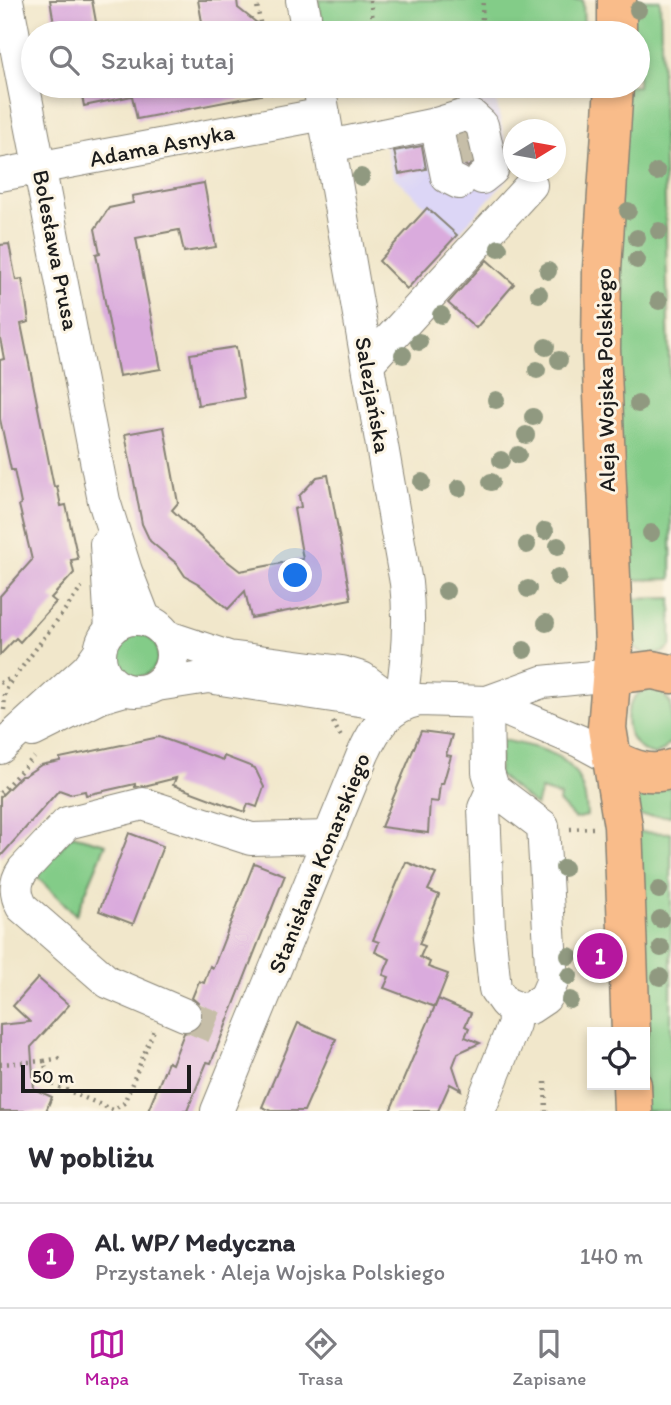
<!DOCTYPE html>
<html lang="pl">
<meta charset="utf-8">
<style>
:root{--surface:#fff;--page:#f7f7f7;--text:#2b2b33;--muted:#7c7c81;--line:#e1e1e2;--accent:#b5179e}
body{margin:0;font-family:Itim,sans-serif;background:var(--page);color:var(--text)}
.controls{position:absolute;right:21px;bottom:21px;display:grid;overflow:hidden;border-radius:0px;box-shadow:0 4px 10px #0003}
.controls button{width:63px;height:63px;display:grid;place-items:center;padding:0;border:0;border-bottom:2px solid var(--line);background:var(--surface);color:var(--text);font:35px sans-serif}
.compass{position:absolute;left:503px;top:119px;width:63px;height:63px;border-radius:50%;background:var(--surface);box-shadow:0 4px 10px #0003;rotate:79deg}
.scale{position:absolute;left:21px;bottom:18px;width:170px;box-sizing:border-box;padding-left:7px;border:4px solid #1c1c1c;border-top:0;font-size:19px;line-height:24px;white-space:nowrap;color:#1c1c1c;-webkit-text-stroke:5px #fcf5e5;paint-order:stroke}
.you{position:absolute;left:296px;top:576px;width:24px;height:24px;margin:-18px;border:5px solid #fff;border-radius:50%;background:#1a73e8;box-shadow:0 0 0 10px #1a73e833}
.badge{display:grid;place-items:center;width:46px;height:46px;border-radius:50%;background:var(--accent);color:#fff;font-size:23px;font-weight:700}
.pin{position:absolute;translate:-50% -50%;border:4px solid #fff;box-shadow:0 2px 7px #0006}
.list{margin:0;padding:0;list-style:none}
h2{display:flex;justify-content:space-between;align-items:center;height:91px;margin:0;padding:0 28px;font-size:30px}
h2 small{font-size:23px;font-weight:400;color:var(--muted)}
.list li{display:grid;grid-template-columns:46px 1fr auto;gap:21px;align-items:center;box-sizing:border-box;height:105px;padding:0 28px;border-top:2px solid var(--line)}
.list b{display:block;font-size:26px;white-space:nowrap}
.list p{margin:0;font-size:23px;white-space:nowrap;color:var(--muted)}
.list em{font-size:23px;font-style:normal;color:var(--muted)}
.icon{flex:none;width:38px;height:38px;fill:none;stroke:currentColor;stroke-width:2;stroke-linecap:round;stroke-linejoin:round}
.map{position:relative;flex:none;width:671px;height:1111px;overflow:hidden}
.search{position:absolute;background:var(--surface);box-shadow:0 4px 10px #0003;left:21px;right:21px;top:21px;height:77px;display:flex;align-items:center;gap:18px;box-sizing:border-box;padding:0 24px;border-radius:38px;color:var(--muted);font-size:26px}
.sheet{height:196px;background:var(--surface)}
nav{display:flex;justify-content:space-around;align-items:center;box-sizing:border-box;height:98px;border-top:2px solid var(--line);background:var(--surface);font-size:19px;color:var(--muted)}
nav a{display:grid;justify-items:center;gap:4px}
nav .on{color:var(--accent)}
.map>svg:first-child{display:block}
</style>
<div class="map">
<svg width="671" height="1111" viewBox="0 0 671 1111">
<rect width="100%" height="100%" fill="#fcf5e5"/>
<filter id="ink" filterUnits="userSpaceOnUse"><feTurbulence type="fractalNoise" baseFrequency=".0143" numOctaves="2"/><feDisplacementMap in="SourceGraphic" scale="14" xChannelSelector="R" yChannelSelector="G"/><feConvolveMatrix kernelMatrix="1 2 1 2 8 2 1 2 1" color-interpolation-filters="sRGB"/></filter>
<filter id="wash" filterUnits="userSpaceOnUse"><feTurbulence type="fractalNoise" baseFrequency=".00686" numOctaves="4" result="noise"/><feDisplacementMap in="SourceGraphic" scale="28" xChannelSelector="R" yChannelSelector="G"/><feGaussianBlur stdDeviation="1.57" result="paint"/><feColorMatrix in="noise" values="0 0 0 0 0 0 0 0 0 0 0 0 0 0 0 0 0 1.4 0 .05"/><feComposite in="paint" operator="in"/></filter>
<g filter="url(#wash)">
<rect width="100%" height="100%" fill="#f1e7cb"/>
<!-- built -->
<path fill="#dcd6f6" d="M495,96L512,173L457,235L393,176L379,123Z"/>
<!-- green -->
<g fill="#83cc88" stroke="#507452" stroke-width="2">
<path d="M318,0H583L584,33H324Z"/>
<path d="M629,0H660L671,441V579L624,580L615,269L626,86H638V33H629Z"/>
<path d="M671,598V646C664,653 660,654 651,654C623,654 627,620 625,599Z"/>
<circle cx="136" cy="655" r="22"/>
<path d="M652,687L660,690L671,704V741L663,751L655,755C620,749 617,695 652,687Z"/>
<path d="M502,740C552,750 585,757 587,816L575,819L559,802L560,796L541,790L536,806L498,775Z"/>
<path d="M668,787L671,789V816H635L636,797L642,790Z"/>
<path d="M635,832L671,833V1111H645V1032Z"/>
<path d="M72,835L106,844L76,915L36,876Z"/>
</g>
<g id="blocks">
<!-- building -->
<g fill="#daabdd">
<path d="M50,0H92L98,33H62L61,23L54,24Z"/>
<path d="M198,0H237L238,8L257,23L246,26L247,33H204Z"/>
<path d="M80,86H260L261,95L137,119L132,96L84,106Z"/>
<path d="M465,135L472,163L468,167L465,165L470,160L463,161L457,137Z"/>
<path d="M422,146L426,169L399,174L394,151Z"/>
<path d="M204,183L216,247L184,252L179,230L136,238L161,369L119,376L96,254L100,253L95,229L109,208L133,203L132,196Z"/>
<path d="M427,208L457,235L407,289L379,261Z"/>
<path d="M9,244L16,280L22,279L26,301L29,322L21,324L54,487L57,486L61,506L66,505L78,559L71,560L74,573L51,598L56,602L20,642L16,638L0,655V596L32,560L19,505L21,504L14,470H11L0,419V360L4,359L0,338V245Z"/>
<path d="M487,260L514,284L476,328L448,303Z"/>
<path d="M236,347L244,398L198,405L190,354Z"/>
<path d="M164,427L178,503L172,510L222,557L240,571L303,559L294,509L301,507L299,496L317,477L328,475L351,599L251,618L245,591L228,609L199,584L185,576L177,564L150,541L142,524L125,434Z"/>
<path d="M421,731L452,735L446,755L451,756L443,784H440L438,802L430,801L428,833L381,827Z"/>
<path d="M159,737L223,760L224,756L255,768L264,787L257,807L248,804L245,812L173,785L176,778L144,786L135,787V784L86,795L85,791L70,794L59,790L0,857V797L21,776H24L41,765L60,761V758Z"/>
<path d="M129,833L163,846L133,924L99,911Z"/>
<path d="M406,862L436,874L428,890L439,895L419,944L425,946L420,957L430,962L428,967L448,974L435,1007L384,988L389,977L383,975L390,959L375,952L379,942L373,940Z"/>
<path d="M254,863L285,875L211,1063L207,1062L187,1111H148L168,1062L172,1064L184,1033L195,1030L202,1023L203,1012L199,1004L192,998L199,981L204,983L210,966L213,968Z"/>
<path d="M38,978L69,1005L31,1047L34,1089L52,1097L46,1111H0V1025L30,1022L13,1006Z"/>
<path d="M438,999L471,1013L465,1026L469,1028L465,1037L480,1043L458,1053L453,1066L461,1090L450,1084L438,1111H390Z"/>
<path d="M298,1023L336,1039L304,1111H272L262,1107Z"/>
</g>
</g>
</g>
<g filter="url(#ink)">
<use href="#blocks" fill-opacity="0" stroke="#868274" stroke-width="2"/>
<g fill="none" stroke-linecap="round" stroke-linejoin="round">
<!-- minor-tunnel -->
<g stroke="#c6bea8" stroke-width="32" stroke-dasharray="32 16" stroke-linecap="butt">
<path d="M453,151L476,146"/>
<path d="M185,1015L228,1033"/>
</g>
<!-- minor casing -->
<g stroke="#868274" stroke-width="34">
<g id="minor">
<path d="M7,0L104,501L126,571L145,620"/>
<path d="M302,0L308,33"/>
<path d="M319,86L406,583C411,625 407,665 400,706"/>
<path d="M436,124L447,177L459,183"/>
<path d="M330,146L436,124L462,116H472L482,125L492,170L482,178"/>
<path d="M0,175L324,114"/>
<path d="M368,363L531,185"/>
<path d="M106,544L111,629"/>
<circle cx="136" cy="655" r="36"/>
<path d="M168,637L228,657L342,672L362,678L400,706"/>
<path d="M157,685L208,677L392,705"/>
<path d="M487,702L488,772L493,788L484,808L489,929L495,989L505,1003L521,1009L530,1008L545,998L552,982L543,826L493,788"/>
<path d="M487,702L542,682L612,675"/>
<path d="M33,731L101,697L125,690"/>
<path d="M0,748L88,668L100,651"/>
<path d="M185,1015L108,982L22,907C15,894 14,883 23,870L67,823L143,804L251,839L329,837"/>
<path d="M217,1111L363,754C375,728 388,706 419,700L487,702L579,741L614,760"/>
<path d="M479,1111L514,1024L513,1007"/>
</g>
</g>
<!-- major casing -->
<g stroke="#868274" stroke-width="41">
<g id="major">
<path d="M617,33V0"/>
<path d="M614,86L602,269L601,349L614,645L607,728L623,826L631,1032"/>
<path d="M612,675L653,670L671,674"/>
<path d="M614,760C632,769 651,777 671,769"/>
<path d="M632,1085L633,1111"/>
</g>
</g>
<!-- path -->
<g stroke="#868274" stroke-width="4.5" stroke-dasharray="2 5" stroke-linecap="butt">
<path d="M256,0L262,33"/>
<path d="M370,0L375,33"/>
<path d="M481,33L483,0"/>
<path d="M272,86L274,99"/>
<path d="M0,683L12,678"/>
<path d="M4,710L5,693L8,686L82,587"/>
<path d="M333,722L342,739"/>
<path d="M0,793L34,757"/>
<path d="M570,829L593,828"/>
<path d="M44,1061L60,1058"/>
<path d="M0,1064L44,1061L50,1083L113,1110L124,1103L154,1030"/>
<path d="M545,1082L546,1111"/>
</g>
<!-- minor -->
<use href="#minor" stroke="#fff" stroke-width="32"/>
<!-- major -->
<use href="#major" stroke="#f9bc8a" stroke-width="38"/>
</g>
<!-- trees -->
<g fill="#909980">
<circle cx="638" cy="10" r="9"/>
<circle cx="657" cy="172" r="9"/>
<circle cx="361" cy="177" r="9"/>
<circle cx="628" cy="211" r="9"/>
<circle cx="659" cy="231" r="9"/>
<circle cx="637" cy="238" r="9"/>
<circle cx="499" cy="248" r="9"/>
<circle cx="637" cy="260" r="9"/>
<circle cx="548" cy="271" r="9"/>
<circle cx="539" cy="294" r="9"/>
<circle cx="659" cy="301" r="9"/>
<circle cx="441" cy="315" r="9"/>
<circle cx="419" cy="342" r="9"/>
<circle cx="546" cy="347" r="9"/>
<circle cx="403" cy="355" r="9"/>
<circle cx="559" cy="360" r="9"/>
<circle cx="537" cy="370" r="9"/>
<circle cx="496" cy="400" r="9"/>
<circle cx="638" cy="404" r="9"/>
<circle cx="533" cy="417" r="9"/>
<circle cx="526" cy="435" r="9"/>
<circle cx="518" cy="455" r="9"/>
<circle cx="501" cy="460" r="9"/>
<circle cx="422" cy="482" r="9"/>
<circle cx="491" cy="482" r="9"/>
<circle cx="459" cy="488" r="9"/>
<circle cx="545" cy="531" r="9"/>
<circle cx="651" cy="533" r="9"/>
<circle cx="527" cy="545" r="9"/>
<circle cx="558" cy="546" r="9"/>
<circle cx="558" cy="577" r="9"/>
<circle cx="528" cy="589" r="9"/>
<circle cx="446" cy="591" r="9"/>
<circle cx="546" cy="623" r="9"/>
<circle cx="524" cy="650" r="9"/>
<circle cx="564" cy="868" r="9"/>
<circle cx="659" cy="890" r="9"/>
<circle cx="660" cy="919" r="9"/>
<circle cx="661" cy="948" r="9"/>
<circle cx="569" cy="956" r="9"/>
<circle cx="569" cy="976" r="9"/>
<circle cx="660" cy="977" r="9"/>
<circle cx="570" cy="1000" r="9"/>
</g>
</g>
<g text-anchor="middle" stroke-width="6" stroke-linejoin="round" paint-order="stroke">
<!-- street labels -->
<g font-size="23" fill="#1c1c1c" stroke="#fcf5e5">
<text transform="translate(162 145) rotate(-11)" y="8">Adama Asnyka</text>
<text transform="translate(56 250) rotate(79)" y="8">Bolesława Prusa</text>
<text transform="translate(605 380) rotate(-91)" y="8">Aleja Wojska Polskiego</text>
<text transform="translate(373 395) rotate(80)" y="8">Salezjańska</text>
<text transform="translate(319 863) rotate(-68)" y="8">Stanisława Konarskiego</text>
</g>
</g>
</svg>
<div class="controls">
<button><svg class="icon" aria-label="locate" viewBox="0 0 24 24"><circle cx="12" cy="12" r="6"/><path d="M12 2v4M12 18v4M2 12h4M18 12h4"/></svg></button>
</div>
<svg class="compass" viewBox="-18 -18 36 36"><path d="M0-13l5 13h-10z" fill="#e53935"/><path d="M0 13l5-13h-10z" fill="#7c7c81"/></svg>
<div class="scale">50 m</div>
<div class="you"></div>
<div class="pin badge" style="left:600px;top:956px">1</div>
<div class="search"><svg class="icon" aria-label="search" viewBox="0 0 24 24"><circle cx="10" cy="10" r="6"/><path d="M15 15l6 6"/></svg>Szukaj tutaj</div>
</div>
<section class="sheet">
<h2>W pobliżu<small></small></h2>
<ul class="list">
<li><span class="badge">1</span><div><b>Al. WP/ Medyczna</b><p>Przystanek · Aleja Wojska Polskiego</p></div><em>140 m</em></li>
</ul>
</section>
<nav>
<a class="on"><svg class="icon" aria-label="map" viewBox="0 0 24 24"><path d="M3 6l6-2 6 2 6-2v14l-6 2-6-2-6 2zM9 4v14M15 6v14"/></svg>Mapa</a>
<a><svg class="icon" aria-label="directions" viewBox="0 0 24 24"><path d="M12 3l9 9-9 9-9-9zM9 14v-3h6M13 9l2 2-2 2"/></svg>Trasa</a>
<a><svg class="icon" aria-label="saved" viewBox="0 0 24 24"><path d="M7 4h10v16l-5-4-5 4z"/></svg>Zapisane</a>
</nav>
